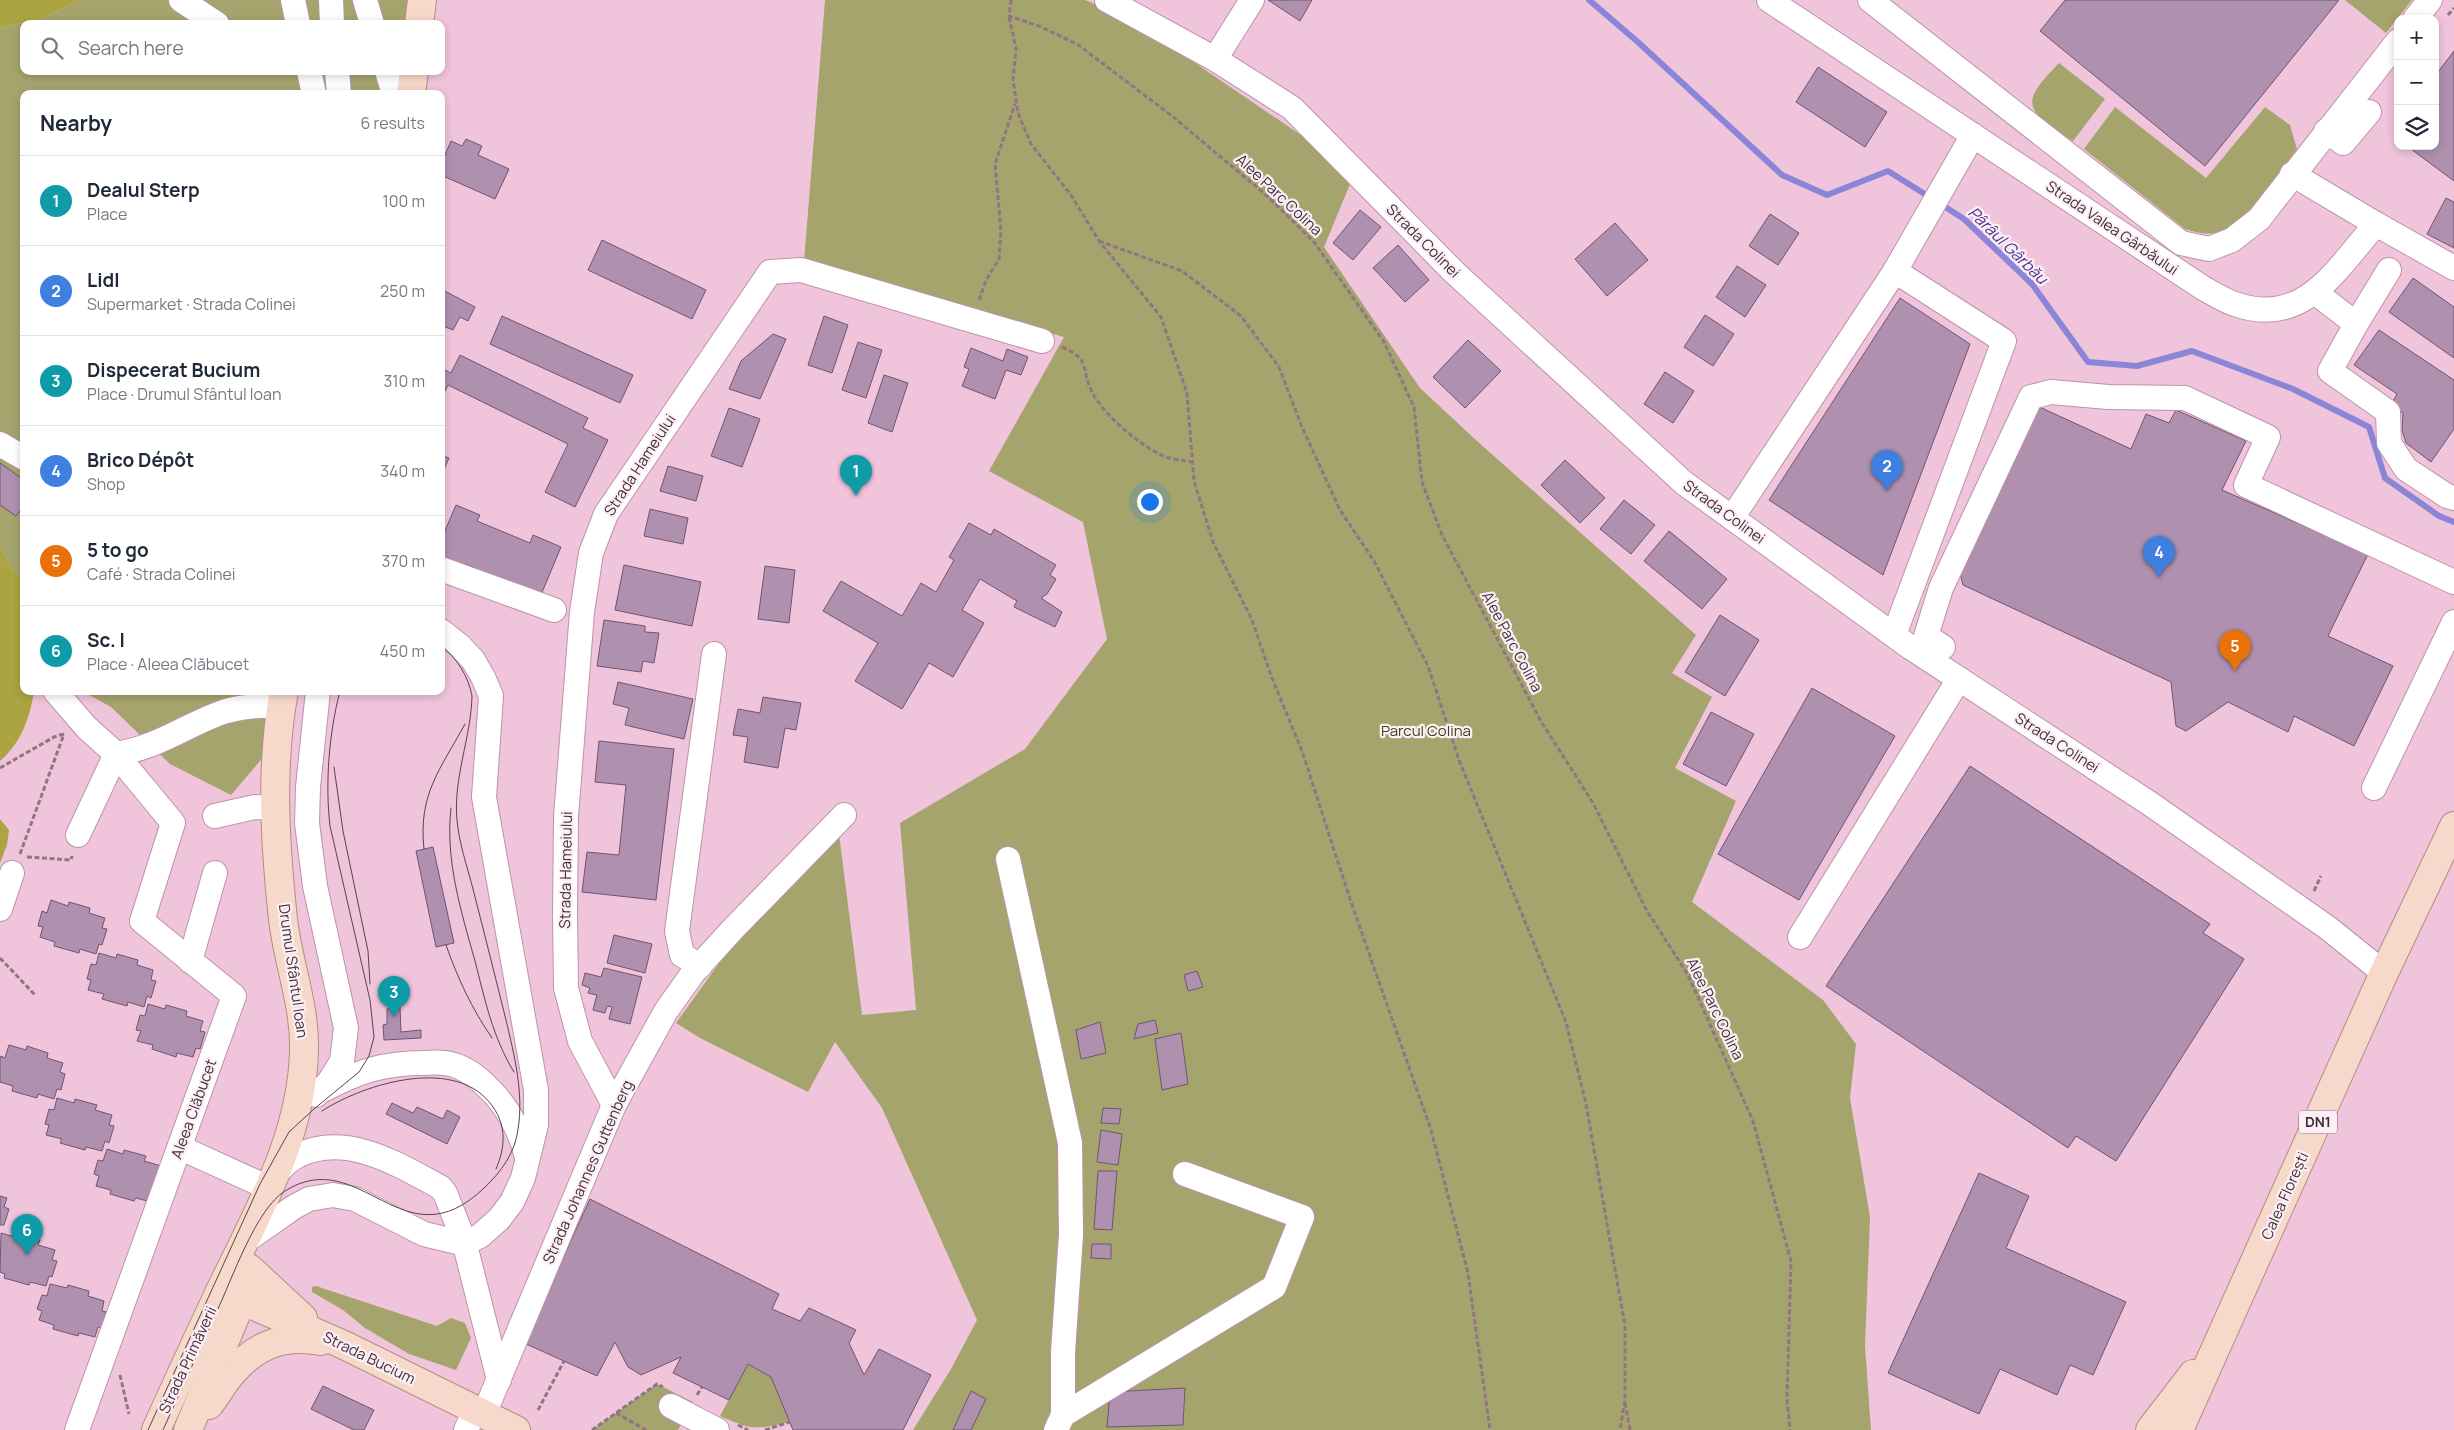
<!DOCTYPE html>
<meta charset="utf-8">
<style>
:root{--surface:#fff;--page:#f6f6f7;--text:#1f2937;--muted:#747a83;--line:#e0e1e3;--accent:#111827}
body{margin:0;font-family:Manrope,sans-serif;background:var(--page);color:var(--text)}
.controls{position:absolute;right:15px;top:15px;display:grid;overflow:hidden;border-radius:10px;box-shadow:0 2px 8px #0003}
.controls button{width:45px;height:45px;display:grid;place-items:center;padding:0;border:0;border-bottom:1px solid var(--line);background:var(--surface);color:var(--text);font:25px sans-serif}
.you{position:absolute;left:1149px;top:501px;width:18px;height:18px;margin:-12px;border:4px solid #fff;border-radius:50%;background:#1a73e8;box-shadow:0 0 0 8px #1a73e833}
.badge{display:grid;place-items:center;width:32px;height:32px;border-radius:50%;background:var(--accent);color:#fff;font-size:16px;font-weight:700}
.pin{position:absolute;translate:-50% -41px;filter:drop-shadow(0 1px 2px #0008)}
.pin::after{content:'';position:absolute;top:26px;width:18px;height:15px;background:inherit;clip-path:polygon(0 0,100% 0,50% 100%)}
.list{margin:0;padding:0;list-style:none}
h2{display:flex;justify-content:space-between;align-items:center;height:65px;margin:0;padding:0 20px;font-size:21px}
h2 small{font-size:16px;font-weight:400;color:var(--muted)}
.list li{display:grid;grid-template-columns:32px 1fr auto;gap:15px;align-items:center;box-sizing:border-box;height:90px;padding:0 20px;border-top:1px solid var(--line)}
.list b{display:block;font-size:19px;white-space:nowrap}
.list p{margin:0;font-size:16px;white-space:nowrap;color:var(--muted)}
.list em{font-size:16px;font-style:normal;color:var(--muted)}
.icon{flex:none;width:28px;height:28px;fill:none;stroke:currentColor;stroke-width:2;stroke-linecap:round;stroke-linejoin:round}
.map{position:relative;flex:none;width:2454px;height:1430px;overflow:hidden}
.search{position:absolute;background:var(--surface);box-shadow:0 2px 8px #0003;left:20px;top:20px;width:425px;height:55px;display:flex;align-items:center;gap:12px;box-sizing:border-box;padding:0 18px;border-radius:10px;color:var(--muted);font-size:19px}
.panel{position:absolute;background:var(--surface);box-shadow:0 2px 8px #0003;left:20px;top:90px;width:425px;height:605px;border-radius:10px}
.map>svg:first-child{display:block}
</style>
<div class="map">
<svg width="2454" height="1430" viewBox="0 0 2454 1430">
<rect width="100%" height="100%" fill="#f0c4db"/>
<!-- green -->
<g fill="#a6a46d">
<path d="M81,0H411L408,24H24V71H402L399,94H24V581L11,568L0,546V28L43,18Z"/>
<path d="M825,0H1085L1129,18L1355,172L1324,247L1420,388L1477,441L1696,635L1672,673L1712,697L1675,768L1736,801L1692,902L1823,1000L1856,1044L1850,1098L1870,1217L1865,1346L1871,1430H913L951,1369L977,1320L882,1108L835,1042L808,1092L700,1038L676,1023L741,933L839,834L862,1015L916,1010L900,823L1025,749L1107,639L1083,522L989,471L1064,337L804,262Z"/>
<path d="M2345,0H2412L2386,33Z"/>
<path d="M2059,63L2105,99L2073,141C2059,132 2024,115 2034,94C2039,83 2051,72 2059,63Z"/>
<path d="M2115,107L2206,178L2265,107L2290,125L2297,149C2278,174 2252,220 2223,231C2211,236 2197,233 2185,229L2084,149Z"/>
<path d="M82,691H290L271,748L231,795L170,764L111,707Z"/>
<path d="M316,1286L437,1326L451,1318L465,1323L471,1338L456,1370L409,1354L365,1328L343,1310L312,1292V1287Z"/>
<path d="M748,1364L771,1377L790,1422C755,1430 752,1430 720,1416Z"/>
<path d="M657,1384L693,1402L678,1430H592Z"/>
</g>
<!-- forest -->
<g fill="#aaa541">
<path d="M0,0H81L43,18L0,28Z"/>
<path d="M0,546L11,568L24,581V691H34C30,718 21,743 0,761Z"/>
<path d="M0,819L9,830L7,845L0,863Z"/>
</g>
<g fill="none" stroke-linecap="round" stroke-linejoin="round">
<!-- stream -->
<g stroke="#8b85d7" stroke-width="6">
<path d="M1589,0L1639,43L1782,175L1827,195L1888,171L1931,198"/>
<path d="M1939,203L1964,219L2032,284L2088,362L2137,366L2192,351L2293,389L2369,427L2385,478L2439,516L2454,522"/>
</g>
</g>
<!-- building -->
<g fill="#af90af" stroke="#705471">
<path d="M1268,0H1312L1300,21Z"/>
<path d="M2065,0H2339L2205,166L2040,31Z"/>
<path d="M2454,51V181L2407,146H2435V76Z"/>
<path d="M1818,67L1887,112L1865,147L1796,102Z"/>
<path d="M466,139L482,146L478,155L509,169L495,199L441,175V164L451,141L462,146Z"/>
<path d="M2446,198L2454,202V248L2427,234Z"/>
<path d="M1360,210L1381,227L1353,260L1333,243Z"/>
<path d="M1770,214L1799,233L1778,265L1749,246Z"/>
<path d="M1615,223L1648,260L1607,296L1575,259Z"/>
<path d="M602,240L706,290L692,319L588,270Z"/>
<path d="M1398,245L1429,280L1405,302L1373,268Z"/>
<path d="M1737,266L1766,285L1745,317L1716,297Z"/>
<path d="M2413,278L2454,307V358L2389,312Z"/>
<path d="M441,289L475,307L468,321L460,317L453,330L441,325Z"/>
<path d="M1900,298L1970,344L1883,575L1769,500Z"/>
<path d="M1705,315L1734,334L1713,366L1684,347Z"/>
<path d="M502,316L633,375L620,403L490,344Z"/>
<path d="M824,316L848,325L832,373L808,365Z"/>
<path d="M2379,330L2454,380V429L2431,462L2406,443L2402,430L2403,413L2391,405L2397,394L2354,365Z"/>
<path d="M773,334L786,339L760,399L729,389L741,361Z"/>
<path d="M1468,340L1501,371L1465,408L1433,377Z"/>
<path d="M858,342L882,350L866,398L842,390Z"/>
<path d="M971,348L1003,361L1007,349L1028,357L1021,375L1006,370L995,399L962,386L969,369L964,367Z"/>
<path d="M460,355L588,418L583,428L608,440L575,507L545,492L568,444L448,385L441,399V368L451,373Z"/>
<path d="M1665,372L1694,391L1673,423L1644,404Z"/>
<path d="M884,375L908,383L892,432L868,423Z"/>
<path d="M2033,404L2131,449L2146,414L2169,423L2176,410L2246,441L2222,490L2368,554L2328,636L2393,666L2354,746L2294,716L2288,732L2228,702L2186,731L2176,726L2171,682L1963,585L1959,570Z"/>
<path d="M729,408L760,419L742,467L711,456Z"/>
<path d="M441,455L449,458L441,476Z"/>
<path d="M1565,460L1605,498L1580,523L1541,485Z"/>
<path d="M0,463L24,480V506L16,516L0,505Z"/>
<path d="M668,466L703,476L696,501L660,491Z"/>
<path d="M1624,500L1655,525L1631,554L1600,529Z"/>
<path d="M456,505L480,515L477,521L530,543L533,535L561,547L538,602L513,584L465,564L462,571L441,562V540Z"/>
<path d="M650,509L688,518L683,544L644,536Z"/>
<path d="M969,523L991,535L994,529L1056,565L1050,575L1056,579L1047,594L1041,598L1062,612L1055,627L1014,607L1017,601L980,579L962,610L984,623L953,677L929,663L902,709L855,681L878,643L823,611L841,581L902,616L921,583L936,592L954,560L949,557Z"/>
<path d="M1669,531L1727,579L1702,609L1644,561Z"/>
<path d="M624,565L701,582L692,626L615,610Z"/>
<path d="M765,566L795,570L789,623L758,619Z"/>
<path d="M1720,615L1759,640L1725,696L1685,672Z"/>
<path d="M604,620L645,626V632L659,633L654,663L643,661L641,672L597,666Z"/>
<path d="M618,682L693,699L684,739L625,725L629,708L613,704Z"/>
<path d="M1812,688L1895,736L1799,900L1718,854Z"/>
<path d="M763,697L801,703L796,730L785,728L778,768L744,762L748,737L733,735L738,709L760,713Z"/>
<path d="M1711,712L1754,734L1726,786L1683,764Z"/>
<path d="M599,741L674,749L656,900L582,892L587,852L619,855L626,785L595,782Z"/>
<path d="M1970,766L2210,924L2203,933L2244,959L2116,1161L2076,1136L2068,1148L1826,986Z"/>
<path d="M433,847L454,943L436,947L416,851Z"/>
<path d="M51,900L68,906L69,902L90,908L89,913L105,918L102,928L107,929L102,945L99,944L96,954L80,949L79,953L54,946L55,942L40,937L43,927L38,926L42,911L47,913Z"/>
<path d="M614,935L652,944L645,973L607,963Z"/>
<path d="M99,953L116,958L117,954L138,960L137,965L153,970L151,980L156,981L151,998L147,996L144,1007L128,1002L127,1006L102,999L104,994L88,990L91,980L87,979L91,964L96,965Z"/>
<path d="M604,968L642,977L630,1024L609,1019L612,1007L607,1006L605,1013L593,1010L597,995L588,993L590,988L582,985L585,973L601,977Z"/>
<path d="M1197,971L1203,987L1188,991L1184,975Z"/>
<path d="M148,1004L165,1009L166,1005L187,1011L186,1016L203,1021L200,1031L205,1032L200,1049L196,1048L193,1057L177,1053L176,1057L152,1049L153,1045L137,1041L141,1031L136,1030L140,1015L145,1016Z"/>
<path d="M400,1007L401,1032L421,1030V1038L384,1040L383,1025L387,1024V1009Z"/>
<path d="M1155,1020L1158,1033L1134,1039L1138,1024Z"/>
<path d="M1100,1022L1106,1053L1081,1059L1076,1030Z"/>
<path d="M1181,1033L1188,1084L1162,1090L1155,1039Z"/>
<path d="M9,1045L26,1050L27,1046L48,1053L47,1058L63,1063L60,1072L65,1074L61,1090L57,1089L54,1099L38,1094L37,1098L12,1091L13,1086L0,1082V1059L1,1056L5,1058Z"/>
<path d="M57,1098L74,1103L75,1099L97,1105L95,1110L112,1115L109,1125L114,1126L109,1143L105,1141L102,1151L86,1147L85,1150L60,1143L62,1139L46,1135L49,1125L45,1124L49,1109L54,1110Z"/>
<path d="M392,1103L413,1113L417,1107L443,1119L447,1110L460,1117L447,1144L386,1114Z"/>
<path d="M1103,1108L1121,1109L1119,1124L1101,1123Z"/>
<path d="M1101,1130L1122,1134L1118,1165L1097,1162Z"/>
<path d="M107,1149L123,1154L124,1150L146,1156L144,1161L161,1166L151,1202L136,1198L134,1201L110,1194L111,1190L96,1186L99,1176L94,1174L98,1160L103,1161Z"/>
<path d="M1098,1171H1117L1112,1230L1094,1229Z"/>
<path d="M1979,1173L2029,1196L2006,1248L2126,1302L2093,1375L2070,1365L2057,1395L2000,1369L1979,1414L1888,1373Z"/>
<path d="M0,1196L7,1198L4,1207L9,1209L4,1225H0Z"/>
<path d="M590,1199L779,1294L772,1309L800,1321L809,1308L856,1330L849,1343L864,1375L879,1349L931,1375L903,1430H793L771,1377L748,1364L729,1400L673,1373L681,1357L641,1375L628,1367L615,1342L597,1376L524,1343Z"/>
<path d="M1,1233L18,1238L19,1234L40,1240L38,1245L55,1250L52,1260L57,1261L52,1277L49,1276L46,1286L30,1282L29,1285L4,1278L5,1274L0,1272Z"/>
<path d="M1092,1244H1111V1259L1091,1258Z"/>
<path d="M50,1284L67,1288L68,1285L89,1291L88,1296L104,1301L102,1311L106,1312L102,1328L98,1327L95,1337L79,1333L78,1336L53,1329L54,1325L39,1320L42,1311L37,1309L42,1295L47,1296Z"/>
<path d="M323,1386L374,1410L364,1430H354L311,1409Z"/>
<path d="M1185,1388L1183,1425L1107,1427L1110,1392Z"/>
<path d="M971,1391L986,1399L971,1430H953Z"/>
</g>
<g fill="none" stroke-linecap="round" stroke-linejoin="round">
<!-- minor casing -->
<g stroke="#bd93a9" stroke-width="26">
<g id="minor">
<path d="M181,0L217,24"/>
<path d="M293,0L298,24"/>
<path d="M331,0L332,24"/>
<path d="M365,0L372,24"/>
<path d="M1107,0L1215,59L1292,108L1455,273L1684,483L1910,647L2149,803L2328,928L2384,973"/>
<path d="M1769,0L2203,288C2214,294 2226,302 2238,305C2305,327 2337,268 2376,224"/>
<path d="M1870,0L2181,243L2209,249L2232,240L2259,219L2398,41"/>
<path d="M2415,19L2430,0"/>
<path d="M1215,59L1252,0"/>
<path d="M309,71L314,94"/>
<path d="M337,71L339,94"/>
<path d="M387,71L394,94"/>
<path d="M2326,131L2343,143L2369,112"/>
<path d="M2292,174L2376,224L2454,268"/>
<path d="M2316,293L2356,324L2330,371L2388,412L2389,443L2406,469L2447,496L2454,498"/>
<path d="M2356,324L2389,270"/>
<path d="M0,444L24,458"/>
<path d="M1732,518L1895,271L1973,135"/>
<path d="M441,569L554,610"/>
<path d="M1894,635L2004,341L1895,271"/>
<path d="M1943,647L1926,636L1941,588L2031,397L2051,392L2108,397L2185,398L2268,437L2246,485L2454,582"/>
<path d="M55,691L87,728L116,754L173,823L142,921L234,996L77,1430"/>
<path d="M116,754C159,747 184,726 223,712C242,706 261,705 281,706"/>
<path d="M2374,788L2454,622"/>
<path d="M215,816L255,807L276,808"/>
<path d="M78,835L116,754"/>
<path d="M1008,859L1070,1143L1071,1235L1063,1352V1415L1056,1430"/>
<path d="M0,909L12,873"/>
<path d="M1800,937L1959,679"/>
<path d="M190,961L215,873"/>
<path d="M700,966L682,955L677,931L714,654"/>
<path d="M325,1089C359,1071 385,1063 423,1063C435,1062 447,1062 457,1066C473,1072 485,1084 496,1096C512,1115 521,1133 527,1157"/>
<path d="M316,1095L329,1082L342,1061L346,1028L315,886L307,823L308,787L318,691"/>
<path d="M614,1105L580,1041L566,988L565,914L566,817L582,612L591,553L606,514L770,272L801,270L1042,341"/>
<path d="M181,1148L269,1188"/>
<path d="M275,1175C282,1167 289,1159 299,1155C347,1132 399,1165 440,1187L445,1193L464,1241L499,1380"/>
<path d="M244,1242L294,1207L309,1199L333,1195L355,1199L424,1234L457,1242L469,1241L480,1236L499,1219L512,1202L523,1178L536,1125V1090L484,797L491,696L483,677L473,660L460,646L441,631"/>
<path d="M671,1406L717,1430"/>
<path d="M484,1414L614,1105L666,1011L693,973L732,930L844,815"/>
<path d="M1063,1415L1274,1287L1302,1217L1185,1174"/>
<path d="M466,1430L475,1410"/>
</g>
</g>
<!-- major casing -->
<g stroke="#b38d81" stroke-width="30">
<g id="major">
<path d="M419,24L422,0"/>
<path d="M411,94L414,71"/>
<path d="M249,1268L303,1318"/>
<path d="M220,1291L344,1345L516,1430"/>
<path d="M209,1405C217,1395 223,1383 232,1373C256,1345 283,1334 321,1341"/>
<path d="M156,1430C177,1383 199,1336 221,1289C257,1214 303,1135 304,1049C305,1005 288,963 283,919C275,844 270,766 284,691"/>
<path d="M188,1430L242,1300L246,1283"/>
<path d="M2150,1430L2193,1374"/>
<path d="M2179,1430L2384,973L2454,826"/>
</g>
</g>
<!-- path -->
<g stroke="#927484" stroke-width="3" stroke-dasharray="5 2.5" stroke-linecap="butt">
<path d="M1011,0L1009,16L1039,26L1077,44L1172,116L1266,195L1314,242L1384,342L1414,407L1422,482L1442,535L1542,723L1593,803L1647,911L1688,975L1753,1121L1791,1261L1787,1399L1790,1430"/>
<path d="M2448,15L2454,8"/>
<path d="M1009,17L1016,48L1013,80L1018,113L1031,144L1071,195L1099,241L1161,317L1187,393L1194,481L1213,542L1252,620L1272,678L1302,751L1351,902L1431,1130L1468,1273L1490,1430"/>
<path d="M1099,241L1182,271L1241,316L1279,367L1302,427L1340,510L1374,561L1428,666L1459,760L1566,1022L1586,1104L1625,1326V1400L1620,1430"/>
<path d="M979,300L986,280L999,259L1001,231L995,164L1015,104"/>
<path d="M1062,347C1092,360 1080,368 1092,392C1103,414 1136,442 1159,454C1168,459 1182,460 1192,462"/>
<path d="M0,768L54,737L64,734"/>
<path d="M20,854L64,734"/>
<path d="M27,857L71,860L72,856"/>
<path d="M2314,891L2321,876"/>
<path d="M0,958L36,996"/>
<path d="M120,1375L129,1414"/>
<path d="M697,1395L702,1387"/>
<path d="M1625,1403L1630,1430"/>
<path d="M538,1410L564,1361"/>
<path d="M616,1413L646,1430"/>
<path d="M738,1425L748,1430"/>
<path d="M592,1430L657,1384L663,1387"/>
<path d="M765,1430L790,1422"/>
</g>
<!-- minor -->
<use href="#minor" stroke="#fff" stroke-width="24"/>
<!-- major -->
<use href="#major" stroke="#f7d9cb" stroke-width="28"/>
<!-- tram -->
<g stroke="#58434e" stroke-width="1">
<path d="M334,767L343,831L368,951L370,984"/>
<path d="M451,808C445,860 461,911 475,961C485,1000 493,1038 514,1072"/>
<path d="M424,849C418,794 440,770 465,724"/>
<path d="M446,945C458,979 472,1009 492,1038"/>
<path d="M322,1111C365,1083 458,1055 493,1107C507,1127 505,1148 496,1169"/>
<path d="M148,1430L260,1184L289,1132L314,1109L359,1072L369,1056L374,1037L370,1000L330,826C325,783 329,733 340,691"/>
<path d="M163,1430C181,1390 199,1351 217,1311C232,1279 256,1209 285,1191C361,1143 403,1266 484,1188C501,1172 515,1153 518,1129C524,1093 514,1054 506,1020C495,976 484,932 473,889C467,866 459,843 457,820C453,778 471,738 472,696C468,675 457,659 441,645"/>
</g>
</g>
<g text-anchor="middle" stroke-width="4.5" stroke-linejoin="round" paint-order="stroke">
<!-- shield labels -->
<rect fill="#fdeff6" stroke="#796971" stroke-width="1" x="2299" y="1110.5" width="38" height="23" rx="4"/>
<g font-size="14" font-weight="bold" fill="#402f38">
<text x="2318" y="1127">DN1</text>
</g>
<!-- street labels -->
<g font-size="15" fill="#402f38" stroke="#fdeff6">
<text transform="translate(1279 195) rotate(43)" y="5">Alee Parc Colina</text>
<text transform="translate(2112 228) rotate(34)" y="5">Strada Valea Gârbăului</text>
<text transform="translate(1423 241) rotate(45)" y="5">Strada Colinei</text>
<text transform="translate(640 465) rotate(-57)" y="5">Strada Hameiului</text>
<text transform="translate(1724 512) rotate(36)" y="5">Strada Colinei</text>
<text transform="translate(1512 642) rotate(62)" y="5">Alee Parc Colina</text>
<text transform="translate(2057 743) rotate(33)" y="5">Strada Colinei</text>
<text transform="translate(566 870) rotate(-89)" y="5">Strada Hameiului</text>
<text transform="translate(293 971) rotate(82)" y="5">Drumul Sfântul Ioan</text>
<text transform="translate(1715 1009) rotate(64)" y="5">Alee Parc Colina</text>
<text transform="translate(194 1109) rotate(-70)" y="5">Aleea Clăbucet</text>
<text transform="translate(588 1172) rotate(-66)" y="5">Strada Johannes Guttenberg</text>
<text transform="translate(2285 1196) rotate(-66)" y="5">Calea Florești</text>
<text transform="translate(369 1358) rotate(26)" y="5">Strada Bucium</text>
<text transform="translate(188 1360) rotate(-65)" y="5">Strada Primăverii</text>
</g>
<!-- park labels -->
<g font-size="15" fill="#413f15" stroke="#fdeff6">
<text x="1426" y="736">Parcul Colina</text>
</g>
<!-- water labels -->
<g font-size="16" font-style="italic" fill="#443292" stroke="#fdeff6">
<text transform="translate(2008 245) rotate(44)" y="6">Pârâul Gârbău</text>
</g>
</g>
</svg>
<div class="controls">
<button>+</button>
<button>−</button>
<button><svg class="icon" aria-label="layers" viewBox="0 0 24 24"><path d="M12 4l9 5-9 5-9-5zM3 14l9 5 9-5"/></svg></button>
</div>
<div class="you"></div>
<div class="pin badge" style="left:856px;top:496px;background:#0f9aa8">1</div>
<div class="pin badge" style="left:1887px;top:491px;background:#3f7fe0">2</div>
<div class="pin badge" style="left:394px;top:1017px;background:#0f9aa8">3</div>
<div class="pin badge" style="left:2159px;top:577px;background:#3f7fe0">4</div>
<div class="pin badge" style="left:2235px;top:671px;background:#e8710a">5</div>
<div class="pin badge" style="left:27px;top:1255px;background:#0f9aa8">6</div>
<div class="search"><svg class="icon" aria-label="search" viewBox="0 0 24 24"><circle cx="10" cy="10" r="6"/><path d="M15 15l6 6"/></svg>Search here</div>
<section class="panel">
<h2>Nearby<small>6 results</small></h2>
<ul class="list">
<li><span class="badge" style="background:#0f9aa8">1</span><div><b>Dealul Sterp</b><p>Place</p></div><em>100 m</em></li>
<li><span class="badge" style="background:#3f7fe0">2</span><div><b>Lidl</b><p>Supermarket · Strada Colinei</p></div><em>250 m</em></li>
<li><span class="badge" style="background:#0f9aa8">3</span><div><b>Dispecerat Bucium</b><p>Place · Drumul Sfântul Ioan</p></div><em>310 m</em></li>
<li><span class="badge" style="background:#3f7fe0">4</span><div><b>Brico Dépôt</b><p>Shop</p></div><em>340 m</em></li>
<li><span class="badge" style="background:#e8710a">5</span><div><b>5 to go</b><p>Café · Strada Colinei</p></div><em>370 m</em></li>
<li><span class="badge" style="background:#0f9aa8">6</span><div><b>Sc. I</b><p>Place · Aleea Clăbucet</p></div><em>450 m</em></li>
</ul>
</section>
</div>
